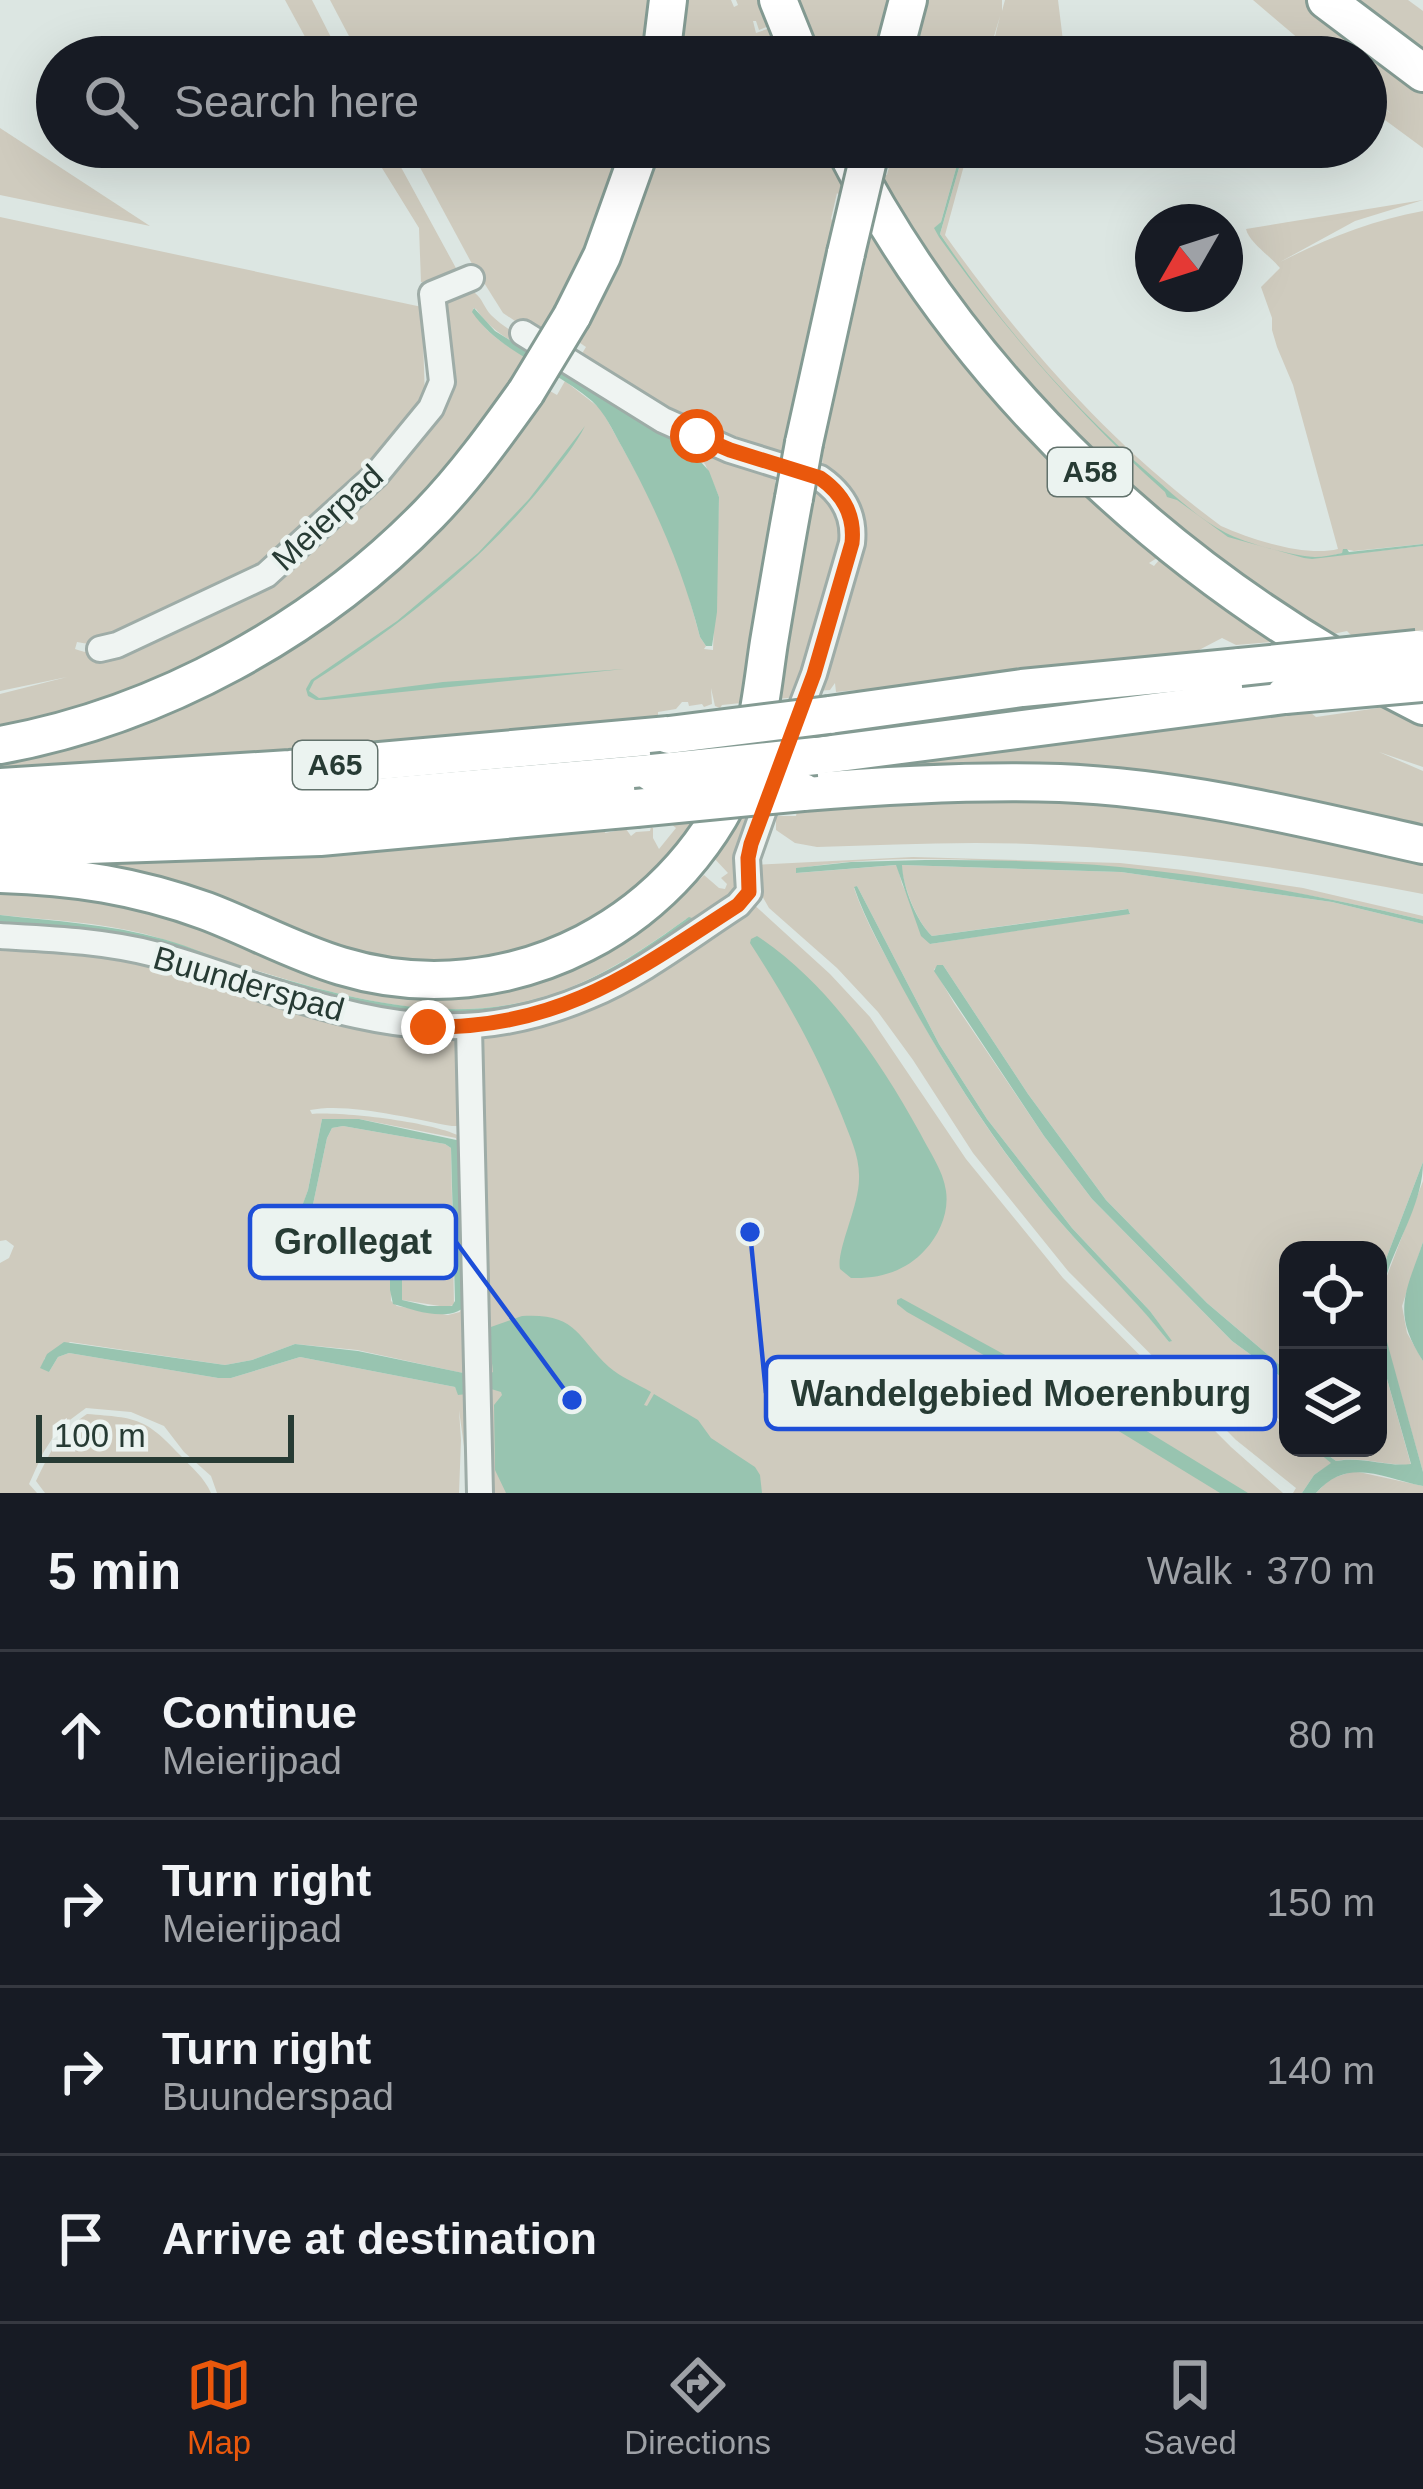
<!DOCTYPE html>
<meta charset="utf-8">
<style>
:root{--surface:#171b24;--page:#242831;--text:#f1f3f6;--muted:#9ea1a6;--line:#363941;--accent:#ea580c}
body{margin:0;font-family:Helvetica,sans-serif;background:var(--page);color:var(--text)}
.controls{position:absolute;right:36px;bottom:36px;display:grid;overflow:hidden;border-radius:24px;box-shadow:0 12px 48px #0002}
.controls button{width:108px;height:108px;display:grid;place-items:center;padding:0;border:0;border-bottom:3px solid var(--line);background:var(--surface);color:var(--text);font:60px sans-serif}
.compass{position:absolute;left:1135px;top:204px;width:108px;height:108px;border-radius:50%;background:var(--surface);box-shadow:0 12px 48px #0002;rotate:231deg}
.scale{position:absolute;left:36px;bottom:30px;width:258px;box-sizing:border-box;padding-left:12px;border:6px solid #273b34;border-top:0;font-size:33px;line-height:42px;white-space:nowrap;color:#273b34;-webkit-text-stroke:9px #ebf3f0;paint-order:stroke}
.stop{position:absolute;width:36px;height:36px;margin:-27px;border:9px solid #ea580c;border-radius:50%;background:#fff}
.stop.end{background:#ea580c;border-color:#fff;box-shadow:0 3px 12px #0008}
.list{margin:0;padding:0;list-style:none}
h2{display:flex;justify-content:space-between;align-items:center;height:156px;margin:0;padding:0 48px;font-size:51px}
h2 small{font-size:39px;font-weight:400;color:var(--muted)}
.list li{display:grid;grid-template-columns:78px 1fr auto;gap:36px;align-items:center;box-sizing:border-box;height:168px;padding:0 48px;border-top:3px solid var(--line)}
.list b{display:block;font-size:45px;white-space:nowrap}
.list p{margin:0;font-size:39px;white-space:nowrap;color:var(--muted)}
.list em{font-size:39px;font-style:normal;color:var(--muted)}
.icon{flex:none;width:66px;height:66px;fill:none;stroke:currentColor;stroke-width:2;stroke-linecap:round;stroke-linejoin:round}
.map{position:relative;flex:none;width:1423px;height:1493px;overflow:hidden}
.search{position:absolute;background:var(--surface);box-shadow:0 12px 48px #0002;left:36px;right:36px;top:36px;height:132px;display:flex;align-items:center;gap:30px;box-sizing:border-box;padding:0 42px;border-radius:66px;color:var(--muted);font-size:45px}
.sheet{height:828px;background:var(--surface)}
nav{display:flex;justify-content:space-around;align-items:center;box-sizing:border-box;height:168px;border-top:3px solid var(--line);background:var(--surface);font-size:33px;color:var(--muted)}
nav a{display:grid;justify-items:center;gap:6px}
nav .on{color:var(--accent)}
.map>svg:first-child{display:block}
</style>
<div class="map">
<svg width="1423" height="1493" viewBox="0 0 1423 1493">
<rect width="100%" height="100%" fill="#dce6e2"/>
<!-- green -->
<g fill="#cfcbbe" fill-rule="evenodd">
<path d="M285,0H312L341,57H316Z"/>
<path d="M330,0H655L647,57H360Z"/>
<path d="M676,0H731L734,7L738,5L736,0H760L769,26L759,30L756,21H753L756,33L770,28L782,57H758L753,46L749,49L753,57H669Z"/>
<path d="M790,0H891L876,57H813Z"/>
<path d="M923,0H1002V11L1005,0H1058L1065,57L995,54L990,57L1000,16L988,57H908Z"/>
<path d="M1253,0H1308L1423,86V148L1366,106V97L1392,114L1366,94V57H1320Z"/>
<path d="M1354,0H1408L1423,11V51Z"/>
<path d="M0,128L150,226L0,195Z"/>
<path d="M369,147H390L457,270L432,284L421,282L419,228Z"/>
<path d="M409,147H628L615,189L542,339L503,313L471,262Z"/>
<path d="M649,147H825L843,181L839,195L837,193L831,219L833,221L829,237L833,238L820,283L788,439L779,458L732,448L578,360L586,347L580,343L590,321L593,300Z"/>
<path d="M894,147H962L941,222L935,228L949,247L940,234L965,147H969L945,235C1023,345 1112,446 1221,526C1252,540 1306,557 1338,549L1293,385L1277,347L1272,330V318L1261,287L1280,268C1269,255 1249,242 1246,229L1423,200L1355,221L1280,262C1326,239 1372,220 1423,211V544L1354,551L1344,549L1342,553L1331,556L1423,546V630L1401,633L1396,630L1352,636L1347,631L1319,637L1194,550L1013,376L880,189L884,174L887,175Z"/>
<path d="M0,217L422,307L425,399L431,402C415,428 392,451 371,473C333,513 290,551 242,579C200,605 153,623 108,642L94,645L77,642L75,649C87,654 99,653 111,650C154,632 197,615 237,592C308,552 373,490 423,426C430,417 439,407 442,395C448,366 424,307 458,292C465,288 469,288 475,293C482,298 485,309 491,315C504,328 522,337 537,346L530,352C509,340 489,329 476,309L473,308C482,332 504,344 526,357L519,372L522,375C451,497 331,594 206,659L203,656L204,660L145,687V690L82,713L0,734V694L67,677L0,691Z"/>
<path d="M871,229C908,282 943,338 985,388C1037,450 1096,505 1157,558L1149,563L1154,566L1160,559L1273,642L1236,645L1222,638L1199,650L1197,654L856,694V690L836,692L835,683L830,690L816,691L855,548L822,469L823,448L818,447L854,281L858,282L860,273L863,275Z"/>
<path d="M570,372L776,475L775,483L777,484L776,493L778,494L751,702L722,705L720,708L715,706L711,688L712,704L704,707L702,704L689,706L688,702H682L676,709L658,712V715L648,720L255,755L1,769L0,753L226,674L532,405L542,403L550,391L557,395L565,381L601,409L652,501L684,579L700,637L706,646L704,649L713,650L719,497L705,464L691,451L568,376Z"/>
<path d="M817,482L847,527L800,697L776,699L807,502L812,503L818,490Z"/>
<path d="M1385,707L1423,725V767L1379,752L1423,771V839L1379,829L830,772L1226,720L1301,713H1311L1316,717Z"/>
<path d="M944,798L1089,801L1203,814L1423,859V894C1293,869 1162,849 1030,844C959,841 888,845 817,847L795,843L776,830V816H796L797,811L806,810V807Z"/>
<path d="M758,815L746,843L744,886L735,900C683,935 631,976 572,999C465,1040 354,1015 250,981C218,971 187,958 154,949C104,936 52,934 0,932V923C58,930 116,934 173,950C196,957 219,967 242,974C344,1007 453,1034 558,1000C608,983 650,952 694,923L695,919H686C650,945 611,971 569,988C462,1031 354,1001 248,968C214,958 180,943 145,934C98,922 48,920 0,915V887L99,895L167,914L333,978L394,991L427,994L459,993L509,986L575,964L609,947L646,923L694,881L697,882L704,875L719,888L725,889L727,884L721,878L728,873L713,857L715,853L735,818Z"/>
<path d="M709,821L612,921L447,974L0,868L607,827L605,833L626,829L631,836L636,832L650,831L651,827L653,828V838L659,849L676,828L671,824Z"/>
<path d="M913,857L1120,863L1183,870L1303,888L1423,916V920C1283,886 1142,866 997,861C931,858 861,857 796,869L797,873L897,865L902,884L930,944L1130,913L1127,909L932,936C916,921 904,887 901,865L1121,872L1332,902L1423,924V1162L1378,1280V1250H1288V1372L1207,1303L1106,1200L1028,1094L943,965L934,969L954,1003L1044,1136L1092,1199L1232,1341L1288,1382V1426L1225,1379L1288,1429V1448H1313L1332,1463L1314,1475L1302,1493H1293L1296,1488L1236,1440L1068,1271L973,1153L913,1060L878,1012L837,968L769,908L757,887L753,865ZM857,886L939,1044L987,1119L1072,1228L1150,1311L1171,1341L1169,1342C1137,1300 1098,1265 1063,1225C1000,1153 948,1072 903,987C885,955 866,923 854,888Z"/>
<path d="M751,902L830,974L870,1017L966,1159L1063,1278L1231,1447L1283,1493H485L474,1035Z"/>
<path d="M0,941L71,944L457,1034L463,1126H452C412,1119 348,1102 310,1110L312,1114C340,1111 446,1123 466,1140L472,1493H468L469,1483L459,1410L461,1440L459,1493H217L211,1476L184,1452L164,1426L131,1412L86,1408L59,1428L43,1453L29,1484L37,1493H0V1263L9,1258L14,1246L6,1240L0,1241ZM322,1119H359L456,1138L463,1188V1301L460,1312L448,1315L397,1306L391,1301L390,1240L387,1238L401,1230L402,1300L446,1307L454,1305L451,1148L445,1144L343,1126L332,1128L327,1138L308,1228L295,1227L308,1190ZM70,1342L225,1365L252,1360L295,1344L357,1350L467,1374L459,1395L455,1387L300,1357L231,1378H218L69,1353L58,1357L49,1372L44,1359Z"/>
<path d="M1423,1181V1242L1402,1306L1407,1333L1423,1361V1472L1380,1320L1382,1289Z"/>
<path d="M1378,1347L1411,1465C1385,1466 1362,1456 1336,1461L1318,1448H1378Z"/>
<path d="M87,1414C138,1418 145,1418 180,1455C192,1468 204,1477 211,1493H45L36,1481C52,1449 57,1435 87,1414Z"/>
<path d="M1354,1471L1423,1486V1493H1316L1330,1479Z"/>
</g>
<!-- water -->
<g fill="#98c4b0">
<path d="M962,147H965L940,234C1000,324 1071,406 1153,477C1175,496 1199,519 1226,533C1242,542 1296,557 1315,557C1323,557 1333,555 1342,553L1343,549H1347L1349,552L1423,544V546L1312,559L1304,558L1228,537L1177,500L1167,497L1165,492C1079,415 1006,331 939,237L934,228L941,222Z"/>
<path d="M474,308L495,331L691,451L709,471L719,497L717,612L712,646H706L700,637C683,570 656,508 622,447C613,431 605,413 592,401C554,368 501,354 472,312Z"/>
<path d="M585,426C576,444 561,462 548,479C483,561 401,625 314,681L309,691L319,698L443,682L624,669L325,700H316L308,696L306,689L311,680L397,621L478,553L529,499Z"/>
<path d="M925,860C990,860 1056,861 1120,867C1223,877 1323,896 1423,920V924L1332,902L1121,872L902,865C903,887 916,921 932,936L1128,909L1130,914L930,944L921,936L896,865L796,873V868L851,862Z"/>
<path d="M857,886L939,1044L987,1119L1072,1228L1150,1311L1172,1341L1169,1342C1137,1301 1098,1265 1063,1225C1000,1153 948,1071 902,987C885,954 866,922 854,887Z"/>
<path d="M0,915C54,921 110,924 163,939C192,947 220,960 249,969C365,1003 473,1034 588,980C624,963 657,940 689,917L695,919L618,973L571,995L487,1015L423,1017L342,1001L95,934L0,923Z"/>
<path d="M757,936C827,982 880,1060 920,1133C929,1151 943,1170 946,1191C949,1212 940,1234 925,1250C906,1271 880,1279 851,1278L840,1269C836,1251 859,1206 859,1179C860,1157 850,1137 842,1116C816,1051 788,1002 750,943L751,939Z"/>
<path d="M937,965H943L1028,1094L1106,1200L1207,1303L1288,1372V1382L1232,1341L1092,1199L1044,1136L934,971Z"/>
<path d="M322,1119H359L461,1141L463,1301L462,1309C443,1321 414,1310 393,1304L390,1290V1240L329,1229L323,1226L325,1218L402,1230V1300L428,1306H452L455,1301L451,1148L445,1144L343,1126L332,1128L327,1138L308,1228H294L308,1190Z"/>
<path d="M1423,1162C1423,1214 1381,1260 1379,1313L1423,1472V1486C1383,1478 1348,1456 1316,1493H1302L1314,1475L1331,1463L1313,1448H1318L1336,1461C1364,1456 1385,1467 1411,1464L1378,1347V1280Z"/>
<path d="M1423,1242V1361C1391,1312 1406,1292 1423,1242Z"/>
<path d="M901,1298L1038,1373L1072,1396L1127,1419L1248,1493H1220L1117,1430L907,1312L897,1304V1300Z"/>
<path d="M522,1316C577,1313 576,1336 609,1367C620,1377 638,1384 651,1392L644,1405L647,1406L654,1394L698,1420L711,1438L755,1467L760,1475L762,1493H506L495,1470L494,1405L502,1395L501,1392L488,1388L487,1375L493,1372L488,1328Z"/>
<path d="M64,1342L225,1365L252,1360L295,1344L358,1351L468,1374L467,1394L458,1395L455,1387L300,1357L231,1378H218L69,1353L58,1357L49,1372L40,1368L47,1354Z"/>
</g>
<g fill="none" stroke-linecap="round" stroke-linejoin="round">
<!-- minor casing -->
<g stroke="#9eaca7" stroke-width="30">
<g id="minor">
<path d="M523,333L663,420L730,450L820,478C843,494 855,515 852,543L814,674L793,729"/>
<path d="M100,649L117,645L266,575L376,475L431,408L442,382L432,294L471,278"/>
<path d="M0,936C52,939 104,941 154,954C196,964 236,981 277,993C390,1029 476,1044 589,996C642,974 690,936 738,905L749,892L747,858L773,784"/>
<path d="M469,1028L480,1493"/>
</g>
</g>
<!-- highway casing -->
<g stroke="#849b93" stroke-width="42">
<g id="highway">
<path d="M778,0L801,57"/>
<path d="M1326,0L1423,73"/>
<path d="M661,57L668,0"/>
<path d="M893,57L908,0"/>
<path d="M844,147C969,391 1180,584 1423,706"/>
<path d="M572,316L602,256L641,147"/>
<path d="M804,443L846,253"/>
<path d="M829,715L1022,688L1240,667"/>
<path d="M0,745C160,716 316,630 429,514C465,477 496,434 526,392"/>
<path d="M816,756L1285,695"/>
<path d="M0,787L290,769L669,735"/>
<path d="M803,792C889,785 974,780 1060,783C1183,788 1304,818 1423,845"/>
<path d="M0,818L297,804L652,773"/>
<path d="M0,848L320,837L636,808"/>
<path d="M0,874C73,876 137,886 206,911C251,928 294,952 341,966C509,1017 688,923 746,759C760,721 763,681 769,642C777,594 785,546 794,498"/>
</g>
</g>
<!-- minor -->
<use href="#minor" stroke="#eff4f2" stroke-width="24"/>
<!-- highway -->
<use href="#highway" stroke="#fff" stroke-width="36"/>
<!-- highway-bridge casing -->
<g stroke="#849b93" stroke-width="42" stroke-linecap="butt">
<g id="highway-bridge">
<path d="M846,253L871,147"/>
<path d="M526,392L572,316"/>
<path d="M794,498L804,443"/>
<path d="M1240,667L1417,649"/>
<path d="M1285,695L1423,683"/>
<path d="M669,735L829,715"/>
<path d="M652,773L816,756"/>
<path d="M636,808L803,792"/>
</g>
</g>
<!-- highway-bridge -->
<use href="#highway-bridge" stroke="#fff" stroke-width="36"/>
</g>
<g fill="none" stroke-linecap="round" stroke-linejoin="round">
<!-- route -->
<path stroke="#ea580c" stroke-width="15" d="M428,1027C559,1029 633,973 738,905L749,892L748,858L751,844L814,674L852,543C855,515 843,494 820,478L730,450L697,436"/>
</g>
<g text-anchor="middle" stroke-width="9" stroke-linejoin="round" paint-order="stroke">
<!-- shield labels -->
<g fill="#ebf3f0" stroke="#62726c" stroke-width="3">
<rect x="1048" y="448" width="84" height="48" rx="9"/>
<rect x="293" y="741" width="84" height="48" rx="9"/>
</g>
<g font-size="30" font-weight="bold" fill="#273b34">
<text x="1090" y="482">A58</text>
<text x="335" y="775">A65</text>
</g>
<!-- street labels -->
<g font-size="33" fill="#273b34" stroke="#ebf3f0">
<text transform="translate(327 517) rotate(-43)" y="12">Meierpad</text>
<text transform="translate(249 983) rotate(16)" y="12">Buunderspad</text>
</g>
</g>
<!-- callouts -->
<path fill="none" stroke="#1d4ed8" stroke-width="4.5" d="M572 1400L456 1242M750 1232L766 1393"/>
<g fill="#1d4ed8" stroke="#ebf3f0" stroke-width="4.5">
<circle cx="572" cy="1400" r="12"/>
<circle cx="750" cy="1232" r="12"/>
</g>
<g fill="#ebf3f0" stroke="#1d4ed8" stroke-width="4.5">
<rect x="250" y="1206" width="206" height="72" rx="12"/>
<rect x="766" y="1357" width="509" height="72" rx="12"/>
</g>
<g font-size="36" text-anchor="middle" font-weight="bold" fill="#273b34">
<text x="353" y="1254">Grollegat</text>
<text x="1021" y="1406">Wandelgebied Moerenburg</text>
</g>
</svg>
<div class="controls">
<button><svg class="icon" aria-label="locate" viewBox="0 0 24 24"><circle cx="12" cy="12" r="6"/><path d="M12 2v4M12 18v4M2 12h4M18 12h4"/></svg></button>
<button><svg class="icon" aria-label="layers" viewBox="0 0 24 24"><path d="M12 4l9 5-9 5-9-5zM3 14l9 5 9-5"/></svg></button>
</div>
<svg class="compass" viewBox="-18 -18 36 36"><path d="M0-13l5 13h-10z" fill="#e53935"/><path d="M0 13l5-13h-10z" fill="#9ea1a6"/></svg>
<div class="scale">100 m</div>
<div class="stop" style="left:697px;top:436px"></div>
<div class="stop end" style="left:428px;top:1027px"></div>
<div class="search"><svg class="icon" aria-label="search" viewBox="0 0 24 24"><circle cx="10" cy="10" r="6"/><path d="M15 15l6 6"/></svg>Search here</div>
</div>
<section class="sheet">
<h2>5 min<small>Walk · 370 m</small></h2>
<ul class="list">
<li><svg class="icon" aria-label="ahead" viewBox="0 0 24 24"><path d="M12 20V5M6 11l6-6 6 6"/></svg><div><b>Continue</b><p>Meierijpad</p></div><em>80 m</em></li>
<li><svg class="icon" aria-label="right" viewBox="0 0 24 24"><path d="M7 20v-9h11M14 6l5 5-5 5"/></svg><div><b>Turn right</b><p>Meierijpad</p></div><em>150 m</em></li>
<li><svg class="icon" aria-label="right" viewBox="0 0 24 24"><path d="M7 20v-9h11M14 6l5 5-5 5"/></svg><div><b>Turn right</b><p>Buunderspad</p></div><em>140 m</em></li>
<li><svg class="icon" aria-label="arrive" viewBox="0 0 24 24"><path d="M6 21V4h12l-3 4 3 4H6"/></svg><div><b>Arrive at destination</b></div></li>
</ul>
</section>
<nav>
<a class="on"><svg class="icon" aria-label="map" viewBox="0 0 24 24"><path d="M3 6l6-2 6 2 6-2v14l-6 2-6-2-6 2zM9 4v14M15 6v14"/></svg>Map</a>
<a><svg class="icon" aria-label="directions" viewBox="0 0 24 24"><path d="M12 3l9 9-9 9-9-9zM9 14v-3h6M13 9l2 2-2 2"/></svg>Directions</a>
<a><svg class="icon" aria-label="saved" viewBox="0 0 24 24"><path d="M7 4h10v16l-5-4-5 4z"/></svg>Saved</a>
</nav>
